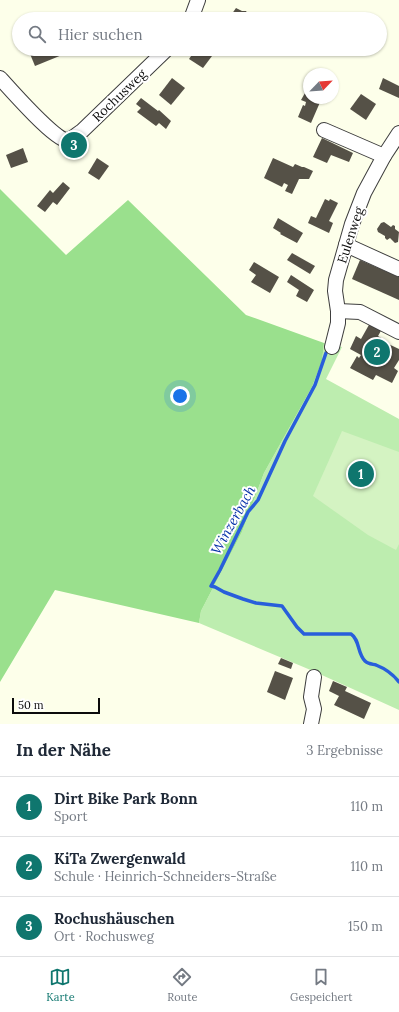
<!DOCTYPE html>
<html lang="de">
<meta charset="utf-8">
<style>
:root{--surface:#fff;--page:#f6f6f7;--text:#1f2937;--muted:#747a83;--line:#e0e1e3;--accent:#0f766e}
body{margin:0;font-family:Lora,serif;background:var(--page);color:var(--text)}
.compass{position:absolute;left:303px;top:68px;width:36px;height:36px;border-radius:50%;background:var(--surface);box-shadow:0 1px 3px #0004;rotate:65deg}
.scale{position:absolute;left:12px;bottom:10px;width:88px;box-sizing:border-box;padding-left:4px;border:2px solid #0b0b0b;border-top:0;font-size:11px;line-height:14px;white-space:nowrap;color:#0b0b0b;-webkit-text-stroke:3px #fff;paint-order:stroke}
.you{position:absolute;left:180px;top:396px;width:14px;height:14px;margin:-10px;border:3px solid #fff;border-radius:50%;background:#1a73e8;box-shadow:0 0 0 6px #1a73e833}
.badge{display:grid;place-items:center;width:26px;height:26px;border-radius:50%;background:var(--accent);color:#fff;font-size:13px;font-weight:700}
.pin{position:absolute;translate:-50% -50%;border:2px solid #fff;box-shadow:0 1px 4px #0006}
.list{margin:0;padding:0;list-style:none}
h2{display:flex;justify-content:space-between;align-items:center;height:52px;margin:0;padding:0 16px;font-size:17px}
h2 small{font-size:13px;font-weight:400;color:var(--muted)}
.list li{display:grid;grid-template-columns:26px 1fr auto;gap:12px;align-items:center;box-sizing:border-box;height:60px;padding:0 16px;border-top:1px solid var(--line)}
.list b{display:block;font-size:15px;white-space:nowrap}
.list p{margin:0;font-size:13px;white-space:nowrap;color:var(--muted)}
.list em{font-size:13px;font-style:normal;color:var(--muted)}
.icon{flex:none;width:22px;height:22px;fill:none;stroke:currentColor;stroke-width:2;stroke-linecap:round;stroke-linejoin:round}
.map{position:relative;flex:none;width:399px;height:724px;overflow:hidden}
.search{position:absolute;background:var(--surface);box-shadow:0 1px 3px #0004;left:12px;right:12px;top:12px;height:44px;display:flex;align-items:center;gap:10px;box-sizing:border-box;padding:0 14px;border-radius:22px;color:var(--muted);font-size:15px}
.sheet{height:232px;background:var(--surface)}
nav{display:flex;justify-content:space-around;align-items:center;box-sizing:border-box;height:56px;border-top:1px solid var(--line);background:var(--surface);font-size:11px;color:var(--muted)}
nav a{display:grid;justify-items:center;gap:2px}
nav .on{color:var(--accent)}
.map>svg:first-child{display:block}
</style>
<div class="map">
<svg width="399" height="724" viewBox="0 0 399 724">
<rect width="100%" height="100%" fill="#fdffea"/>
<!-- green -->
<path fill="#bdedaf" d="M324,343L342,347L326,379L399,419V710L313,671L199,623L201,611L242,532L264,473L312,387L322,361Z"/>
<!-- forest -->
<path fill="#9ae08d" d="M0,189L66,255L128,200L246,315L324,343L322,361L312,387L264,473L242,532L201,611L199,623L55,590L0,682Z"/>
<!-- pitch -->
<path fill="#d4f3c2" d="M342,431L399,452V544L396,550L368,535L313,496Z"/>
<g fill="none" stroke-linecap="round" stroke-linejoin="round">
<!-- stream -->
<path stroke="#285edb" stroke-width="3.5" d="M326,353L315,385L285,441L258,500L248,512L220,570L211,586L215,587L224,592L243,599L256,603L282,606L297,627L304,634H351C360,640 357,653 365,661C368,664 372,664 376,665C386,669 393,674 399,682"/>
</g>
<!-- building -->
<g fill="#555147">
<path d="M236,8L242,11H246L251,19L229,18Z"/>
<path d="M28,49H60L62,55L35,66Z"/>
<path d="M196,49H202L212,56L203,68L189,59Z"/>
<path d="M172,78L185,88L171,105L159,95Z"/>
<path d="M383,78L399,86V98L379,89Z"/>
<path d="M305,93L309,95V98H316L321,100L311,123L298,117L303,105L305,106L306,102L301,100Z"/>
<path d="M361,94L376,104L366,120L350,109Z"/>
<path d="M141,98L158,111L159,110L171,121L166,129L159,123L156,126L137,112L141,108L136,104Z"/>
<path d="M322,138L353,153L349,162L331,155L327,163L313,157Z"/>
<path d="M23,148L28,162L11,168L6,155Z"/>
<path d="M97,158L109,166L99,180L88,173Z"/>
<path d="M273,158L293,167L295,164L302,167H304L313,171L309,179H299L292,194L285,191L288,185L284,183L282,187L264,178Z"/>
<path d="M63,182L70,188L57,205L53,202L45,212L37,206L50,190L53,193Z"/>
<path d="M325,199L329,201L330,199L338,203L329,221L333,223L329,233L308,223L311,216L316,218Z"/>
<path d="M278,218L303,233L297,243L280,234L281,233L273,228Z"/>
<path d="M384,222L391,227L393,225L395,226V229L399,232L398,242L395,243L390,238L387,240L385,238V236L378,232L377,229L381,223Z"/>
<path d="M292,253L315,266L310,274L287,260Z"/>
<path d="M360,260L399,277V300L352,279Z"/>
<path d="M254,262L279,277L270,293L251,282L256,275L249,270Z"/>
<path d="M291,275L314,290L307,302L296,296L299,290L287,282Z"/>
<path d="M370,323L382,329L378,336L383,339L382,341L399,349V360L394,368L398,371L392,383L376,375L373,380L350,368L357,356L359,358L361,355L350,349L356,336L361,339Z"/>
<path d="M281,658L293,663L291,669L278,664Z"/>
<path d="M275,671L293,678L285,700L267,692Z"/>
<path d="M333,681L347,687L345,691L371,703L364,719L334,705L339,696L329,691Z"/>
</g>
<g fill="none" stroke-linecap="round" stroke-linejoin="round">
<!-- minor casing -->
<g stroke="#3e3e3e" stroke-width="16">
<g id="minor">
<path d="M191,19L198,0"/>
<path d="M0,78C9,88 55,140 66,140C72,140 77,134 82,131L167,49"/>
<path d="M324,130L384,156"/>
<path d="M346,245L399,269"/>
<path d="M338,311L360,312L399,332"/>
<path d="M332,347L338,323V311L335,291L336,280L352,224L364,193L384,156L399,133"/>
<path d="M311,724L314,709L311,697L314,677"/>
</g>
</g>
<!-- minor -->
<use href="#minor" stroke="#fff" stroke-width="14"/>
</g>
<g text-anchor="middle" stroke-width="4" stroke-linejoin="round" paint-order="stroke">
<!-- street labels -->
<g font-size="13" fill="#0b0b0b" stroke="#fff">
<text transform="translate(119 95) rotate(-44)" y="5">Rochusweg</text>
<text transform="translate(350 235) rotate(-72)" y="5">Eulenweg</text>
</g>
<!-- water labels -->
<g font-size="14" font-style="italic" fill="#0933a9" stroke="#fff">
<text transform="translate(233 520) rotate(-61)" y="5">Winzerbach</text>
</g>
</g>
</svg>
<svg class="compass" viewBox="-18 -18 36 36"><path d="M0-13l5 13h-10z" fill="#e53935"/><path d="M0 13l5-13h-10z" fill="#747a83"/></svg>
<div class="scale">50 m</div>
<div class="you"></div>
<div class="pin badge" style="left:361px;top:474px">1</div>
<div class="pin badge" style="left:377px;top:352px">2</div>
<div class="pin badge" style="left:74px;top:145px">3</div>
<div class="search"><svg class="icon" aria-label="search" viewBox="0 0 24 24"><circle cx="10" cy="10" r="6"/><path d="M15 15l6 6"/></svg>Hier suchen</div>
</div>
<section class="sheet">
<h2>In der Nähe<small>3 Ergebnisse</small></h2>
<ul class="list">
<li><span class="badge">1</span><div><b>Dirt Bike Park Bonn</b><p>Sport</p></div><em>110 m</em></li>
<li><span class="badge">2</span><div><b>KiTa Zwergenwald</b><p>Schule · Heinrich-Schneiders-Straße</p></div><em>110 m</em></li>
<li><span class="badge">3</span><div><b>Rochushäuschen</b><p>Ort · Rochusweg</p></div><em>150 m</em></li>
</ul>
</section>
<nav>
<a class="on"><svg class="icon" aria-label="map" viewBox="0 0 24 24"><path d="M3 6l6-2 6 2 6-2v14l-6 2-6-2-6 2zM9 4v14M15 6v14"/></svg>Karte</a>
<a><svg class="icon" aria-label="directions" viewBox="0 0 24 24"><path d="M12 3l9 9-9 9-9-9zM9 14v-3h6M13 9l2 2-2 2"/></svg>Route</a>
<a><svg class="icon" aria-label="saved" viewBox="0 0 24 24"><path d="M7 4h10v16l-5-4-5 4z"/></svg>Gespeichert</a>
</nav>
